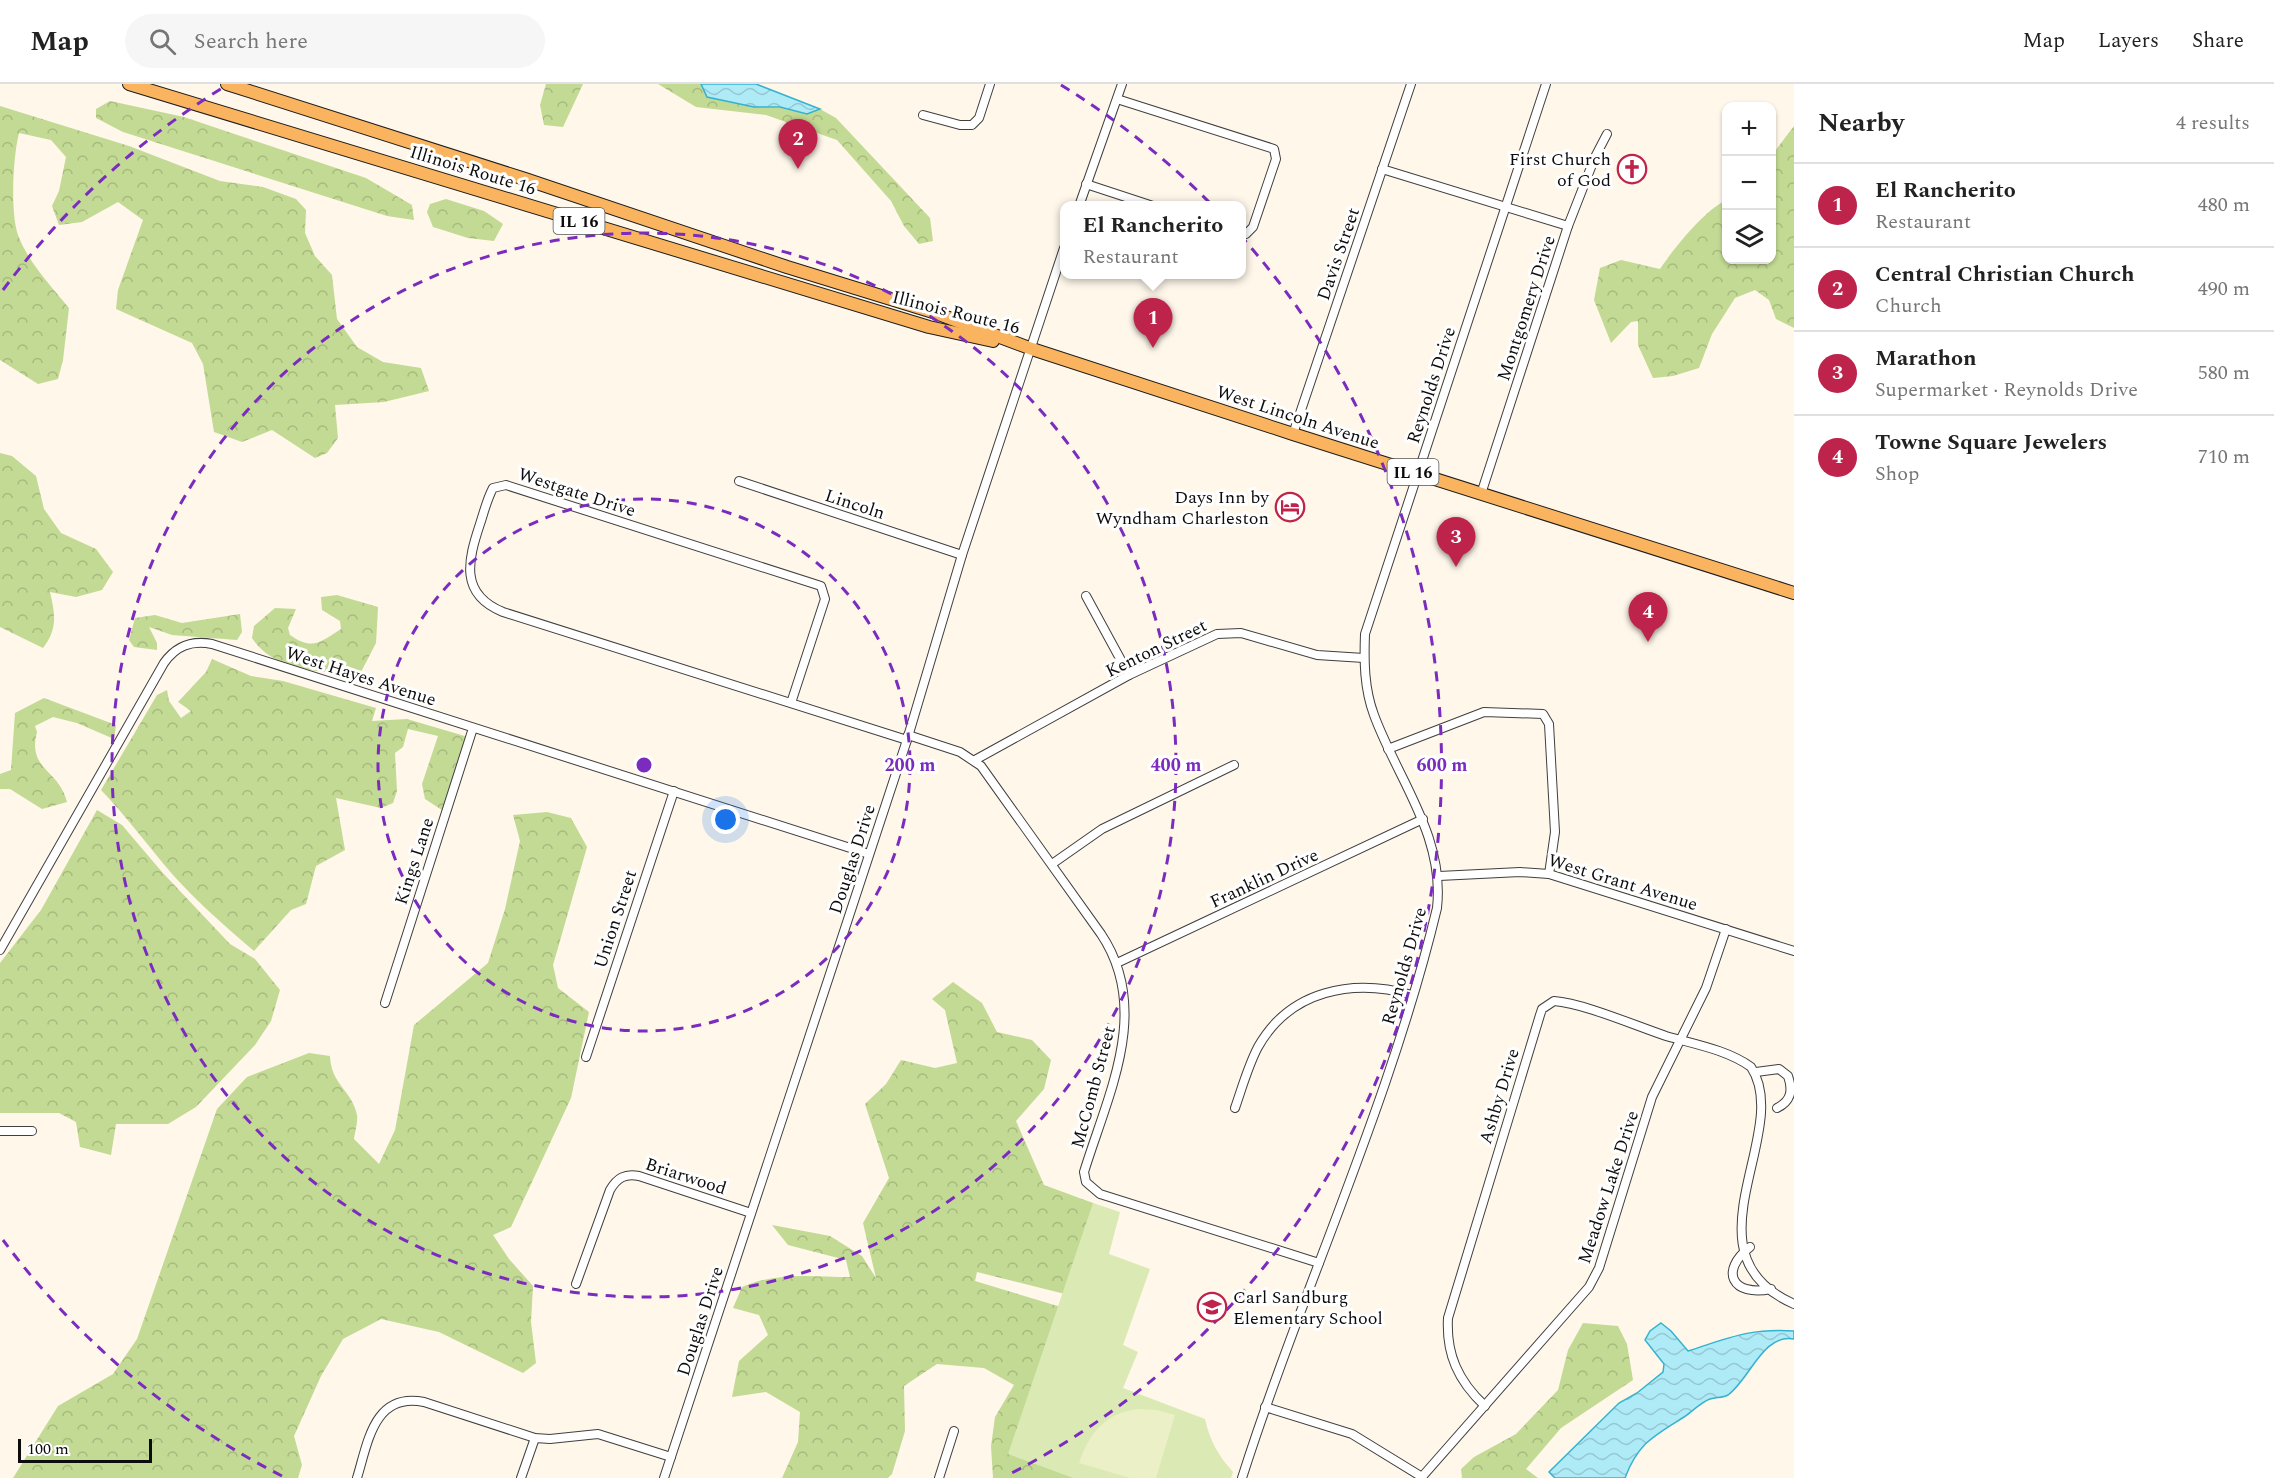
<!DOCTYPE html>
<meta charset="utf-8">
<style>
:root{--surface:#fff;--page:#f6f6f6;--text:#222;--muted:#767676;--line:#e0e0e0;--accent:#bd234b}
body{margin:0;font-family:Spectral,serif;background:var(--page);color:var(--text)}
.controls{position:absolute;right:18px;top:18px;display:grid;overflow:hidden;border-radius:12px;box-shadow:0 2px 4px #0004}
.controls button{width:54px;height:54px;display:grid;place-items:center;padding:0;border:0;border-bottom:2px solid var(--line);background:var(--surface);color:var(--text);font:30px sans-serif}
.scale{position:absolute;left:18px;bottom:15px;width:134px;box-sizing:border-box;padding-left:6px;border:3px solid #0c0c0c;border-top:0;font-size:16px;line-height:21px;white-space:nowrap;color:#0c0c0c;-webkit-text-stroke:4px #fff;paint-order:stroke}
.you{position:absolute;left:726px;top:736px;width:21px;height:21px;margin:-15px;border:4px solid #fff;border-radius:50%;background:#1a73e8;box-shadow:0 0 0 9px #1a73e833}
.badge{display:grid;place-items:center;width:39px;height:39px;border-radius:50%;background:var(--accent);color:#fff;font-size:20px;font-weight:700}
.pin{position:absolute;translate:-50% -50px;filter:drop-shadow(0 2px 3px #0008)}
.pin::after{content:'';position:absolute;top:32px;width:21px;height:18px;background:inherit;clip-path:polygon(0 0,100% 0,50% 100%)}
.popup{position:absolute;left:1060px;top:117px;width:186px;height:78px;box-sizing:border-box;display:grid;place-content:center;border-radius:12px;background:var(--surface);filter:drop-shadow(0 2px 4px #0005);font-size:20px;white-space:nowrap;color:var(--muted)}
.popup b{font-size:22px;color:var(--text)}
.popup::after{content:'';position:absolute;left:50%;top:100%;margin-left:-12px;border:12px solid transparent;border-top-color:var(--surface)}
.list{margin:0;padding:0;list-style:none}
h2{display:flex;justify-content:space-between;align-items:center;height:78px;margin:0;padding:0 24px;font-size:26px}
h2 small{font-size:20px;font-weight:400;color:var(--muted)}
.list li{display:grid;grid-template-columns:39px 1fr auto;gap:18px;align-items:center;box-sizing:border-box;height:84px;padding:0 24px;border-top:2px solid var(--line)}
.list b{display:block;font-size:22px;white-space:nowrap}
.list p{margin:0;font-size:20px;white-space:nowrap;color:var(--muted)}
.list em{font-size:20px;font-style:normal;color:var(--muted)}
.icon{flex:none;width:33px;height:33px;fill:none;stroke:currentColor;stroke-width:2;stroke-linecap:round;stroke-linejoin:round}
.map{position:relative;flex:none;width:1794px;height:1394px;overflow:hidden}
header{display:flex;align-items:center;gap:36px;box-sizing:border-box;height:84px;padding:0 30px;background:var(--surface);border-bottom:2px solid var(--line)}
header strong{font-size:28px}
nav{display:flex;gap:33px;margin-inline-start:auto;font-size:21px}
.search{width:420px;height:54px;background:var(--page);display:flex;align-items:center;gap:15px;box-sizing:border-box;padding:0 21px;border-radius:33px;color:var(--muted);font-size:22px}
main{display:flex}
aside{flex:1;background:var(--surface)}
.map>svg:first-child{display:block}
</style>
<header>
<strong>Map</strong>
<div class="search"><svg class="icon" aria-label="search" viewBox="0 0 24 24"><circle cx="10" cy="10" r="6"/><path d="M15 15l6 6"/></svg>Search here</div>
<nav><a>Map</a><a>Layers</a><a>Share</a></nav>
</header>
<main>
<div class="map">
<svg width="1794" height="1394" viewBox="0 0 1794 1394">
<defs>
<pattern id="forest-crowns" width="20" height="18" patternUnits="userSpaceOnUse" patternTransform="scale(1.5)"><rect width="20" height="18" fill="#c2da93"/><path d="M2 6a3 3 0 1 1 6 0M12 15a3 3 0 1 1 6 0" fill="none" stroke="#a6ba7e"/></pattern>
<pattern id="water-waves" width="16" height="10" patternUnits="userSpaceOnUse" patternTransform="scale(1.5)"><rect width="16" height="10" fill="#afebf7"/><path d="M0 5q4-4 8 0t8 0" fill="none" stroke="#95c8d3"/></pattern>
</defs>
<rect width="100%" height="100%" fill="#fff7ea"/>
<!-- forest -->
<g fill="url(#forest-crowns)">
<path d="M546,0H583L563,43L544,41L540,21Z"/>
<path d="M658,0H701L708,13L754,23L782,24L806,30L820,25L836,34L930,134L933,157L919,160L904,142L891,117L837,56L766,31L696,23Z"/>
<path d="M110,17L184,33L366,94L412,121L414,136L387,132L123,48L96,34V25Z"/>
<path d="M0,22L129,62L220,97L263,103L296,115L306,126L305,149L315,172L332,191L337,235L357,263L383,278L421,284L429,307L384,318L335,321L338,354L327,369L315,374L272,346L242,358L214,348L203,280L192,259L116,225L118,206L143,136L118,118L82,138L59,141L52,122L59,107L66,73L51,56L19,49C13,72 10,128 18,151C28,178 51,202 69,224L63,276L58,295L38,300L0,276Z"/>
<path d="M1794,42V244L1776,235L1769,216L1755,206L1735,214L1712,250L1699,284L1673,292L1653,294L1638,261V237L1631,238L1611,259L1594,216L1600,184L1621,176L1660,185C1674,164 1704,127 1726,116V176H1772V71Z"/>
<path d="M446,115L484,127L503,140L494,157L468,154L433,143L427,128L430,120Z"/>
<path d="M0,369L12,372L36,392L44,425L61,449L96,465L113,488L102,506L76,513L50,508C55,530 58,545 43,564L0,543Z"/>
<path d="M337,511L378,523L376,559L361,588C325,590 273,587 252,554L254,542L275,524L296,525L288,544L290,551C313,567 320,558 341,545L340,537L322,526L321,513Z"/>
<path d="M240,530L242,548L237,556L172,551L149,543L157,559V566L134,563L129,556L135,534L155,531L182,539Z"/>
<path d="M212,575L251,592L283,597L376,624L372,637L407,635L468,653L442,726L425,715L422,700L438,652L408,645L403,663L395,669L397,707L393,719L381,724L336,714L345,766L316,782L306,820L291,826L254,867C226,843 198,819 173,791C149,763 127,733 101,706L157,611L167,606L169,617L181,634L191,627L178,618L206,588Z"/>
<path d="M44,614L116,641L114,655L77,639L53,633L35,642L37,648C27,686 59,685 67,718L42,725L10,705H0V690L11,686L15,629Z"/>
<path d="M97,726L122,741L162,788L230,860L255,875L280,906L271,937L255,961L196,1023L168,1040H116L111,1071L80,1063L76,1038L59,1029H0V879L41,826Z"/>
<path d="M547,728L571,734L587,763L553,881L558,904L589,928L571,1014L511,1143L493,1151L509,1175L533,1202L531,1238L536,1279L523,1289L439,1248L381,1235L343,1255L321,1292L294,1352L302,1381L298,1394H13L58,1322L113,1290L137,1255L217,1025L247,993L309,969L330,972C331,1001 352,1006 357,1031C358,1038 355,1048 354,1055L379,1080L395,1046L414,941L488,879L505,825L520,757L513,731Z"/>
<path d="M953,898L982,919L997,948L1032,956L1051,976L1044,1005L1016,1037L1044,1101L1093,1119L1096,1141L1073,1212L977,1188L975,1197L1061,1223L1112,1394H993L991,1362L995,1333L1014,1301L984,1284L937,1280L904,1302L905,1347L892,1390L888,1394H782L798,1358L800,1328L766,1308L732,1313L739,1277L768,1251L759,1231L733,1224L742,1203C780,1187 812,1193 850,1193L846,1176L788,1161L772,1141L830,1152L862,1172L876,1194L863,1139L889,1094L865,1020L886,1000L901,976L935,984L957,979L945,926L932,915Z"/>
<path d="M1583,1239L1618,1242L1627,1260L1633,1296L1561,1344L1526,1385L1538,1394H1462L1461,1385L1474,1373L1516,1350L1558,1306L1568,1266Z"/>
</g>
<!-- park -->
<path fill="#dbe9b4" d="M1093,1119L1120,1128L1109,1170L1150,1185L1123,1261L1138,1268L1123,1304L1205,1335C1210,1357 1218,1371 1233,1388L1231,1394H1073L1008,1370Z"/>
<!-- pitch -->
<path fill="#ebf0c6" d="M1139,1325L1157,1326L1175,1331L1156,1394H1130L1079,1379C1089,1348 1107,1328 1139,1325Z"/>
<!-- water -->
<g fill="url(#water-waves)" stroke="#35b2cf" stroke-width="1.5">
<path d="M701,0H756L820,25L807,30L780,23H754L707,13Z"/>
<path d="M1661,1239L1671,1247L1688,1267C1729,1254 1749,1244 1794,1247V1255C1763,1249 1750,1295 1728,1311C1723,1314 1716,1313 1710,1315C1701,1318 1692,1328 1684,1333C1654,1352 1638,1359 1625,1394H1555L1549,1388L1619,1319L1637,1309L1663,1288L1664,1280L1645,1256L1650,1247Z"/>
</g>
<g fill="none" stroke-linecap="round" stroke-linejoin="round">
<!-- minor casing -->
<g stroke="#3f3f3f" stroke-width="10">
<g id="minor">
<path d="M1117,15L1274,65L1276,75L1253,143L1246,150L1242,149"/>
<path d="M923,31L960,41H972L979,34L990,0"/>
<path d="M1382,85L1568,142"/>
<path d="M1086,100L1153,122"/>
<path d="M1079,122L1122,0"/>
<path d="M1293,350L1411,0"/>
<path d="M739,397L962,471"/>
<path d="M1481,410L1568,142L1595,73L1607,50"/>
<path d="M1086,512L1129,591"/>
<path d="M791,619L825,515L821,502L506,401L493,404C487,415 484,428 480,440C468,476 459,510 503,528L907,656"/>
<path d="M908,651L960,668L981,682L1101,850C1152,926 1108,1010 1084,1088L1086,1098L1100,1110L1319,1179"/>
<path d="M1388,665L1484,628L1543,630L1549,640L1555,748L1549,790"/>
<path d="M975,676L1129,591L1217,550L1241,549L1317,571L1364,574"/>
<path d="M1052,780L1102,745L1234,681"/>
<path d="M1439,792L1520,788L1549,790L1794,867"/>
<path d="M0,866L164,579C176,562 191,556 212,560L869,770"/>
<path d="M1117,879L1423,735"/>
<path d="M385,919L473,644"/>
<path d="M586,973L674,707"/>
<path d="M1756,988L1779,985L1788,992C1793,1007 1791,1017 1777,1024"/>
<path d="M1235,1024C1242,1004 1248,982 1258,963C1290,906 1353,894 1412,911"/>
<path d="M0,1047H32"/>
<path d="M1750,1163C1719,1187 1732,1213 1771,1205"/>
<path d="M576,1200L610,1106C617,1094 625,1089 639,1092L751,1129"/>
<path d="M1485,1322C1458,1297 1446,1270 1448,1234L1540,931L1542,925L1554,917C1583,919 1636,942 1666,952C1694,960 1728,966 1751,983C1794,1048 1680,1170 1794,1220"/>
<path d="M1265,1323L1352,1350L1422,1393"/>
<path d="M357,1394C368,1358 374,1308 424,1318L535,1354L550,1355L598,1350L671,1373"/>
<path d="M521,1394L535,1354"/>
<path d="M664,1394L907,656L962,471L1064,164"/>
<path d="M939,1394L954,1347"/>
<path d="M1242,1394C1303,1203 1390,1020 1437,824C1445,752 1398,696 1374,631C1364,604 1364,577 1365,550L1546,0"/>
<path d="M1421,1394L1589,1203L1599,1184L1652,1013L1706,904L1726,845"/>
</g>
</g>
<!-- primary casing -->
<g stroke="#1d1d1d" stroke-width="14">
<g id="primary">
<path d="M129,0L929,243L993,257"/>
<path d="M227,0L525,95L787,183L933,228L1032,265L1293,350L1794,509"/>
</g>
</g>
<!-- minor -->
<use href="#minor" stroke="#fff" stroke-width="8"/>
<!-- primary -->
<use href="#primary" stroke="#fab45f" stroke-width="12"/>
</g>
<!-- distance rings -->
<g fill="none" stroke="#7b2cbf" stroke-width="3" stroke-dasharray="10 8">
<circle cx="644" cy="681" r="266"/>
<circle cx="644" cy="681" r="532"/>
<path d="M282 1392A798 798 0 0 1 3 1156M3 206A798 798 0 0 1 227 1M1061 1A798 798 0 0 1 1006 1392"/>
</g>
<!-- icons -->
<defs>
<g id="church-ring" transform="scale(1.5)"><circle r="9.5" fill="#fff" stroke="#bd234b" stroke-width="1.5"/><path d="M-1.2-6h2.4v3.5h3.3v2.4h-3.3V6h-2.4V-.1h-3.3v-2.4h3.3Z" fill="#bd234b"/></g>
<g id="hotel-ring" transform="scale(1.5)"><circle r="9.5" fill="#fff" stroke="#bd234b" stroke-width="1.5"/><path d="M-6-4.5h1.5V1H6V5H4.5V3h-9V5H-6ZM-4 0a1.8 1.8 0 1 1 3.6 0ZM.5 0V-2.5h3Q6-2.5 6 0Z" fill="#bd234b"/></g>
<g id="school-ring" transform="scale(1.5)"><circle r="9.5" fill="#fff" stroke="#bd234b" stroke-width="1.5"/><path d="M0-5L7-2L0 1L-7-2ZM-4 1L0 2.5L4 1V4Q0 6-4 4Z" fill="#bd234b"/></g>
</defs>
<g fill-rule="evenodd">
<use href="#church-ring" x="1632" y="85"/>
<use href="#hotel-ring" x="1290" y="423"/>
<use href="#school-ring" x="1212" y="1223"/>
</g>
<g text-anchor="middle" stroke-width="6" stroke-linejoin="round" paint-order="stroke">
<!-- shield labels -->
<g fill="#fff" stroke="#555" stroke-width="1.5">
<rect x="553.5" y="124" width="51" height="26" rx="4.5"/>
<rect x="1387.5" y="375" width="51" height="26" rx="4.5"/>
</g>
<g font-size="16" font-weight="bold" fill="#0c0c0c">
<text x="579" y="143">IL 16</text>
<text x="1413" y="394">IL 16</text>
</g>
<!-- poi labels -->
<g font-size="18" fill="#0c0c0c" stroke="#fff" text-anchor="end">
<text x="1611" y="81">First Church<tspan x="1611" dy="21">of God</tspan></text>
<text x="1269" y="419">Days Inn by<tspan x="1269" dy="21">Wyndham Charleston</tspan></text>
<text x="1233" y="1219" text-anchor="start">Carl Sandburg<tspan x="1233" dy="21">Elementary School</tspan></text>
</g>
<!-- street labels -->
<g font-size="18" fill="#0c0c0c" stroke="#fff">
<text transform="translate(473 86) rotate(17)" y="6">Illinois Route 16</text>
<text transform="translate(1338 170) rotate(-71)" y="6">Davis Street</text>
<text transform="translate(1526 224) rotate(-72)" y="6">Montgomery Drive</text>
<text transform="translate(956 228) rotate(14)" y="6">Illinois Route 16</text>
<text transform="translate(1431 301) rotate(-72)" y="6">Reynolds Drive</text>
<text transform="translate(1298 333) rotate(18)" y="6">West Lincoln Avenue</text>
<text transform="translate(577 408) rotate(18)" y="6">Westgate Drive</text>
<text transform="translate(855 420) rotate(18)" y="6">Lincoln</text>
<text transform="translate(1156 564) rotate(-26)" y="6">Kenton Street</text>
<text transform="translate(361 592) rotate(18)" y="6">West Hayes Avenue</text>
<text transform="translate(852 775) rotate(-72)" y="6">Douglas Drive</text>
<text transform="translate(414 777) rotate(-72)" y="6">Kings Lane</text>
<text transform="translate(1264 794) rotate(-25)" y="6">Franklin Drive</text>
<text transform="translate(1623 798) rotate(17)" y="6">West Grant Avenue</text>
<text transform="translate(615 835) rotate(-72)" y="6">Union Street</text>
<text transform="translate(1404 882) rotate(-74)" y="6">Reynolds Drive</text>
<text transform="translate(1093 1003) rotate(-75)" y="6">McComb Street</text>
<text transform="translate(1499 1012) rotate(-73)" y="6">Ashby Drive</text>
<text transform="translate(686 1092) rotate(18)" y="6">Briarwood</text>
<text transform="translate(1608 1103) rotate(-72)" y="6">Meadow Lake Drive</text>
<text transform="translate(700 1237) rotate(-72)" y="6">Douglas Drive</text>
</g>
</g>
<circle cx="644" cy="681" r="9" fill="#7b2cbf" stroke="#fff" stroke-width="3"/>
<g font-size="18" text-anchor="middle" font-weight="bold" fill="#7b2cbf" stroke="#fff" stroke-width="6" stroke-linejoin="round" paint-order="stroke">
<text x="910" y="687">200 m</text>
<text x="1176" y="687">400 m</text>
<text x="1442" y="687">600 m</text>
</g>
</svg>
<div class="controls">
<button>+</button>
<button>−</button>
<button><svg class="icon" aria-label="layers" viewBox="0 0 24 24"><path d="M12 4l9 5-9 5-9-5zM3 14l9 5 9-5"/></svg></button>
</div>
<div class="scale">100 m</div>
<div class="you"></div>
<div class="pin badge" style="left:1153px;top:264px">1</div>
<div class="popup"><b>El Rancherito</b>Restaurant</div>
<div class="pin badge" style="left:798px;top:85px">2</div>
<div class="pin badge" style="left:1456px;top:483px">3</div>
<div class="pin badge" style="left:1648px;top:558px">4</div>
</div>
<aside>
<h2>Nearby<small>4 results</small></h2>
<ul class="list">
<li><span class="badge">1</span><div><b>El Rancherito</b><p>Restaurant</p></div><em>480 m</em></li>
<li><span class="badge">2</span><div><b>Central Christian Church</b><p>Church</p></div><em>490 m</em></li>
<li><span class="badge">3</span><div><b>Marathon</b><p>Supermarket · Reynolds Drive</p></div><em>580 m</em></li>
<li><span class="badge">4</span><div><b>Towne Square Jewelers</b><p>Shop</p></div><em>710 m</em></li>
</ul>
</aside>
</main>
